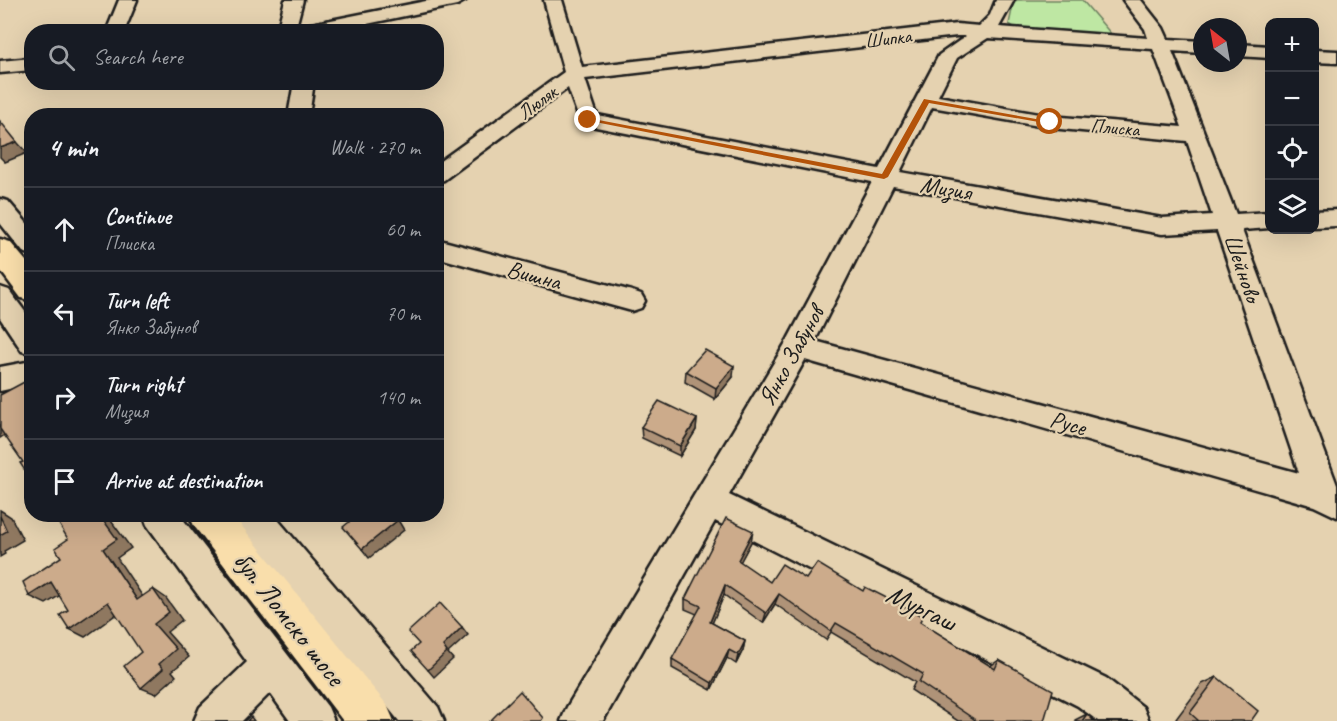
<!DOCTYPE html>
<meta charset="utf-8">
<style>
:root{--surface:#171b24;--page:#242831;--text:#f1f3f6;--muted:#9ea1a6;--line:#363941}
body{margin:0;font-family:Caveat,sans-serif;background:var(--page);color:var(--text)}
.controls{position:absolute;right:18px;top:18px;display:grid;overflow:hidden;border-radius:12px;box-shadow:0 6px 24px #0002}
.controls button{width:54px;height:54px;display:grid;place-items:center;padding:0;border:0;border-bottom:2px solid var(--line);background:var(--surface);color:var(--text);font:30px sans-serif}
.compass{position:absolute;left:1193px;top:18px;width:54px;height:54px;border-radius:50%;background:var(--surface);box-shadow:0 6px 24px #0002;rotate:329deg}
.stop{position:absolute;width:18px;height:18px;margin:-14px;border:4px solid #b45309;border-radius:50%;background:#fff}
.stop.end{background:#b45309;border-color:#fff;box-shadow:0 2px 6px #0008}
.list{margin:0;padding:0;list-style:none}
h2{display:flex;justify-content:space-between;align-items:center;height:78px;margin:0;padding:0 24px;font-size:26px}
h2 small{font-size:20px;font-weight:400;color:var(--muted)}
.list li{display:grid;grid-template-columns:39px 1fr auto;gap:18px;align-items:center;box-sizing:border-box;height:84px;padding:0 24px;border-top:2px solid var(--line)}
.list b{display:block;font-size:22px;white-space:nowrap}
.list p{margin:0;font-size:20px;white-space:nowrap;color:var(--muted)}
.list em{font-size:20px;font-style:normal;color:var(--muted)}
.icon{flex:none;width:33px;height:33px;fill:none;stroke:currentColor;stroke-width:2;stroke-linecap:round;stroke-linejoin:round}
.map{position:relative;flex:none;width:1337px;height:721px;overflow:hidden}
.search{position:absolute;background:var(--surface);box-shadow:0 6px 24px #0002;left:24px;top:24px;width:420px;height:66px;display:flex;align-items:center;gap:15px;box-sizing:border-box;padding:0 21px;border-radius:24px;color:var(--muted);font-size:22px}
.panel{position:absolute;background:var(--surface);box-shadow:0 6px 24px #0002;left:24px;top:108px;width:420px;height:414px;border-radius:24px}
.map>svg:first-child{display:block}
</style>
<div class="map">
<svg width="1337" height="721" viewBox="0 0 1337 721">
<rect width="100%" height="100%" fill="#e5d2b0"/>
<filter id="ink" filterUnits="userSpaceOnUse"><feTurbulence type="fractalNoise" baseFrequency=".0167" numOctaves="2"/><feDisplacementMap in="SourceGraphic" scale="12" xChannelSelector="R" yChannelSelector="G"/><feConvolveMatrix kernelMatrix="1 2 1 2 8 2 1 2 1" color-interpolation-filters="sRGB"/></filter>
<g filter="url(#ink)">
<!-- green -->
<path fill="#bee7a3" stroke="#6d8260" stroke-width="1.5" d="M1014,0H1082L1112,35L1017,29L1009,24Z"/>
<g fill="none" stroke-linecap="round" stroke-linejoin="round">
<!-- minor casing -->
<g stroke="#1c1c1c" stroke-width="5">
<g id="minor">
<path d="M119,0H137L124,32H106Z"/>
<path d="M285,0H303L296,27L431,0H466L457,5L329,32H277Z"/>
<path d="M544,0H562L582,67L957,24L979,26L990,15L996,0H1014L999,27L1148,38L1145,29L1123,0H1141L1163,28L1168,39L1202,41V53L1172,51L1236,214L1270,212V228L1242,230L1337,485V517L1314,506L805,360L729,495L1106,678L1143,707L1149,721H1098L1078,706L715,521L603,721H561L567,707L788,339L872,182L581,124L568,88L444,180L436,182V164L564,72ZM957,36H966L939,55L879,169L597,115L585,79ZM988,38L1153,49L1182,127L1050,116L938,96L957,58ZM932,107L1050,128L1187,141L1212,215L1162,218L900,172ZM893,186L1162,234L1217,231L1299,473L815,341Z"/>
<path d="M1238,44L1270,46V58L1238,56Z"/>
<path d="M1314,50L1337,51V63L1314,62Z"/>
<path d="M32,58V70L0,73V61Z"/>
<path d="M294,82H314L309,116H288Z"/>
<path d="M0,199L8,201L32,229V255L23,252L0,223Z"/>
<path d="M1337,210V226L1314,227V211Z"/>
<path d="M436,239L632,291L641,294L645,301L641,308L632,311L436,257Z"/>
<path d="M0,287L9,290L32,321V354L22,351L0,318Z"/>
<path d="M32,361V384L0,391V367Z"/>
<path d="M143,514H179L328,707L334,721H290L270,693L242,721H194L200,707L247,662L147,525Z"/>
<path d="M236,514H273L438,707L444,721H399L240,525Z"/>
</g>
</g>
<!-- major casing -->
<g stroke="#1c1c1c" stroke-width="5">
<g id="major">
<path d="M0,239L10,242L32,268V301L21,298L0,270Z"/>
<path d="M189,514H232L387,705L394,721H343L194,526Z"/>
</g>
</g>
<!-- minor -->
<use href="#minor" fill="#e5d2b0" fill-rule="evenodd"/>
<!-- major -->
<use href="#major" fill="#f9deab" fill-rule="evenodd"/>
</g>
<!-- wall -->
<g fill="#af9378" stroke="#1c1c1c" stroke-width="1.5">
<path d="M686,371L733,377L715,399L685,382Z"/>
<path d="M697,419L696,430L680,456L642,438L641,427Z"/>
<path d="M751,542L740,562L770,582L806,579L863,591L920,622L990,666L999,660L1044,721H958L911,690L915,682L831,632L826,640L775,604L763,623L724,595L712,623L745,641L743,650L736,664L727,658L711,690L672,668V659L697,614L685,609V599Z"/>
<path d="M1217,677L1251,721H1178L1176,719L1202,684Z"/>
<path d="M1087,714L1094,721H1075V720Z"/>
</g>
<!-- shaded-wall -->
<g fill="#8f7861" stroke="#1c1c1c" stroke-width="1.5">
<path d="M17,142L27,153L5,162L0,157V148Z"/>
<path d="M734,366L733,377L715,399L716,388Z"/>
<path d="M32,397V411L25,401Z"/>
<path d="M697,419L696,430L680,456V446Z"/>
<path d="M0,425L9,432L0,438Z"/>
<path d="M0,510L11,517L23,540L4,551L5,554L0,557Z"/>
<path d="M99,514H106L131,548L117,558L151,609L137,600L103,549Z"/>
<path d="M398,520L404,530L369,558L362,549Z"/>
<path d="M753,531L751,542L736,570L738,560Z"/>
<path d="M51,582L67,591L46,604L29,596Z"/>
<path d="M725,585L724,595L709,631L710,622Z"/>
<path d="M153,589L166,598L182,620L167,632L189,657L172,671L176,676L156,694L141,688L159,664L154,624Z"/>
<path d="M779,594L775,604L763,623L766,613Z"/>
<path d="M108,602L122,610L85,637L69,629Z"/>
<path d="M462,627L468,635L448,653L453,659L434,677L428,670L443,646Z"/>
<path d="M745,641L743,650L736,664L738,655Z"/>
<path d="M729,650L727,658L711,690L712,683Z"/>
</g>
<!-- building -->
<g fill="#ccab8b" stroke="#1c1c1c" stroke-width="1.5">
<path d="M0,121L17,142L0,148Z"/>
<path d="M705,350L734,366L716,388L686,371Z"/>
<path d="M28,380L32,384V397L25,401L32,411V481L20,463L23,462L0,429V395Z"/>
<path d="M659,401L697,419L680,446L641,427Z"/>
<path d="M53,514H99L117,539L103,549L137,600L153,589L169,612L154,624L176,649L159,664L163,669L141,688L124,666L141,652L108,602L69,629L60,615L68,610L51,582L29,596L23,582L61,557L55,548L68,539Z"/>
<path d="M359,514H393L398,520L362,549L343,527Z"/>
<path d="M0,516L7,531L0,535Z"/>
<path d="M726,518L753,531L738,560L770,582L782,564L806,579L817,563L863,591L865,587L922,616L920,622L995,669L999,660L1053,690L1044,721H977L919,682L923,674L836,623L831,631L779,594L766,613L725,585L710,622L745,641L738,655L729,650L712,683L672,659L701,606L685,599Z"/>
<path d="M440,603L462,627L443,646L447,652L428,670L411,651L419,644L408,632Z"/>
<path d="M1217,677L1258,711L1251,721H1199L1190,713Z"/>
<path d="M520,691L543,718L541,721H490Z"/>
<path d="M1087,714L1094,721H1082Z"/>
<path d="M251,717L254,721H247Z"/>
</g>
</g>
<!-- route -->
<path fill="#b45309" d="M924,99L1053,122L1050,124L929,103L888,177L884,179L585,120L588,118L882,174Z"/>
<g text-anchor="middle" stroke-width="4.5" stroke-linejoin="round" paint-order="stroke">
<!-- far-street labels -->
<g font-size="20" fill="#1c1c1c" stroke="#e5d2b0">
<text transform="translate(888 38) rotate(-7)" y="7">Шипка</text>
<text transform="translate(537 102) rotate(-36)" y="7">Люляк</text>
<text transform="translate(1115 127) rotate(5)" y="7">Плиска</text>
</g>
<!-- street labels -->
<g font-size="24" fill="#1c1c1c" stroke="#e5d2b0">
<text transform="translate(946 188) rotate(10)" y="8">Мизия</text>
<text transform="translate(1243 268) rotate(71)" y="8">Шейново</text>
<text transform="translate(534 275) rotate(15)" y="8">Вишна</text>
<text transform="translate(791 356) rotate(-61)" y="8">Янко Забунов</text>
<text transform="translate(1068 423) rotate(16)" y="8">Русе</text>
</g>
<!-- near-street labels -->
<g font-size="28" fill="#1c1c1c" stroke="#e5d2b0">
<text transform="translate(922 607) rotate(26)" y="10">Мургаш</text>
<text transform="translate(290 618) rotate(52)" y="10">бул. Ломско шосе</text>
</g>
</g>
</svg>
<div class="controls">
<button>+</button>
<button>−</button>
<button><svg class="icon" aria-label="locate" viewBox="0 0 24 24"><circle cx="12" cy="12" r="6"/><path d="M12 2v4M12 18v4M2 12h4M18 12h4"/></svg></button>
<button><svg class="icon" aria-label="layers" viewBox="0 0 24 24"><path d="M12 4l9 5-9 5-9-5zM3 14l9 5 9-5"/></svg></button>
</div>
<svg class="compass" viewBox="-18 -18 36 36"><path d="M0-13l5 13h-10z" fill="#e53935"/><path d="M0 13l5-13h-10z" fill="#9ea1a6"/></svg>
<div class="stop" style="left:1050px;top:122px"></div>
<div class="stop end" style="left:588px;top:120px"></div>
<div class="search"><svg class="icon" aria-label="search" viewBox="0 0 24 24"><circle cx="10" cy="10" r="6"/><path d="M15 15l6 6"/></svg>Search here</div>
<section class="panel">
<h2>4 min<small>Walk · 270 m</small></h2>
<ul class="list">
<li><svg class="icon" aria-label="ahead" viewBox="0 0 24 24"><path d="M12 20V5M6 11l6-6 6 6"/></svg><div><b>Continue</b><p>Плиска</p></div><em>60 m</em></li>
<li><svg class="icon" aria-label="left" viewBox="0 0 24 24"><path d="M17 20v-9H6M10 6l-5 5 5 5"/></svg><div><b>Turn left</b><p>Янко Забунов</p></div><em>70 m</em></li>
<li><svg class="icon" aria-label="right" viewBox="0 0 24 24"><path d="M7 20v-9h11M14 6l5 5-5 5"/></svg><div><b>Turn right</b><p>Мизия</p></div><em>140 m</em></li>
<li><svg class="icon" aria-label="arrive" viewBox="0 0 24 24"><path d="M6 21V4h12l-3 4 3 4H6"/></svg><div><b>Arrive at destination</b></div></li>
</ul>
</section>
</div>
